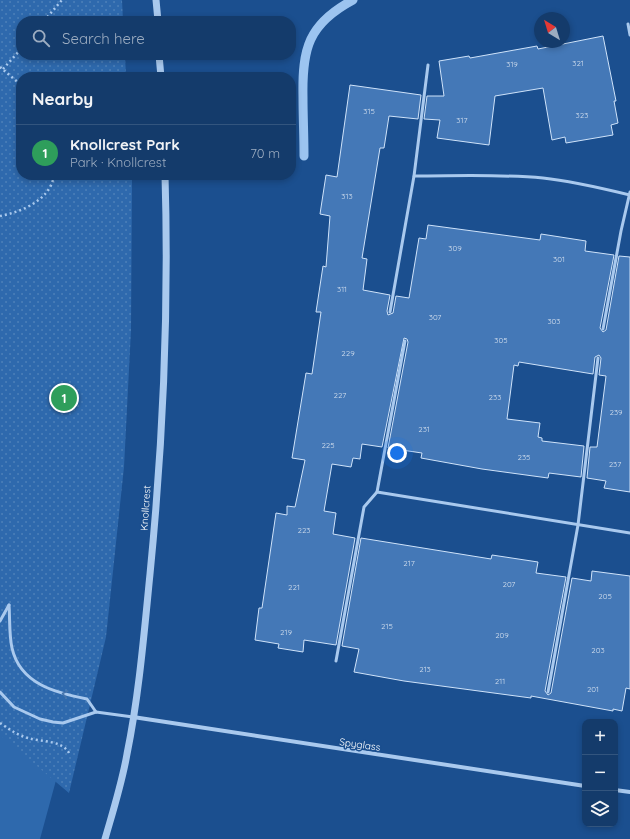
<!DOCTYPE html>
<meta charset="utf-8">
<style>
:root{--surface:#143b6b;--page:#214673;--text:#f1f3f6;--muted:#9dadc1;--line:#33557e;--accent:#e797bd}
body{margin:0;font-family:Quicksand,sans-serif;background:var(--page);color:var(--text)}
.controls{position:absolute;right:12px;bottom:12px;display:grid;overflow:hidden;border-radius:8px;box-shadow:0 2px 6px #0003}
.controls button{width:36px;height:36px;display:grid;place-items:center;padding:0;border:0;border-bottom:1px solid var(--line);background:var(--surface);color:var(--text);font:20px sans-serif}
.compass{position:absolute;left:534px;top:12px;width:36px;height:36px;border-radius:50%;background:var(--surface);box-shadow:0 2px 6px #0003;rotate:322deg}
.you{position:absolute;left:397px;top:453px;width:14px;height:14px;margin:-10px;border:3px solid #fff;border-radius:50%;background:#1a73e8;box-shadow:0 0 0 6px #1a73e833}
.badge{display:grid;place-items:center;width:26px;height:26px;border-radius:50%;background:var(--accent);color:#fff;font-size:13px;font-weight:700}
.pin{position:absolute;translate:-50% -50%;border:2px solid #fff;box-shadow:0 1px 4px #0006}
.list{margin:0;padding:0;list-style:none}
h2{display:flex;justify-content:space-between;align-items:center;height:52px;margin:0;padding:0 16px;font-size:17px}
h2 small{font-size:13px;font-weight:400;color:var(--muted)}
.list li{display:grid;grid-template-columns:26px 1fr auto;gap:12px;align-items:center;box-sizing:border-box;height:56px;padding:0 16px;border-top:1px solid var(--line)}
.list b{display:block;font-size:15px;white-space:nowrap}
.list p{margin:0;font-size:13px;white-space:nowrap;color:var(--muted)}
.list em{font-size:13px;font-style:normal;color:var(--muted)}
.icon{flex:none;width:22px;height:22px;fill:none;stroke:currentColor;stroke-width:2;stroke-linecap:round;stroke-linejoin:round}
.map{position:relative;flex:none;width:630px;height:839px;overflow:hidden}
.search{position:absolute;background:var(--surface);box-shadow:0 2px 6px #0003;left:16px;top:16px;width:280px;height:44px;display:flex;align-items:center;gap:10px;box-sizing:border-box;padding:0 14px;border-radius:16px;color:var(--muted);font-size:15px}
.panel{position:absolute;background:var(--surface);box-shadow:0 2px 6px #0003;left:16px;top:72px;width:280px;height:108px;border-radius:16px}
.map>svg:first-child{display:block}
</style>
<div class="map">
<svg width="630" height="839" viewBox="0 0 630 839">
<defs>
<pattern id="park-dots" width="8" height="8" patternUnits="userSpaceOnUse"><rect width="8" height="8" fill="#2e69ad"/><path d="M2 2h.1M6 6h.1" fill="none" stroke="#4d80b9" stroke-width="1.8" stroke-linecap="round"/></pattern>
</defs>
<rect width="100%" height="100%" fill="#1b4f8f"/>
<!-- grass -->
<path fill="#2e69ad" d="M0,728L61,762L40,839H0Z"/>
<!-- park -->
<path fill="url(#park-dots)" d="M0,0H122L123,21H21V55H125L126,77H21V175H132L131,330L124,467L106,637L69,793L0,735Z"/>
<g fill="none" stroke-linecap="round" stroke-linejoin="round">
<!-- stream -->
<path stroke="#9cc4f0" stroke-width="9" d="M304,156C304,136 303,117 303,97C302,49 308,24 353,0"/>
</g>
<!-- building -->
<g fill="#4478b7" stroke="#cfe3fa">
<path d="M603,36L616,101H614L618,123L611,125L613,135L566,143L565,137L552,140L543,88L495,96L489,145L437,138L440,120L424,119L427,96H444L439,61L469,56L470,58L537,46L538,49Z"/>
<path d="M350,85L421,95L418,119L389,116L384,148H380L362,258L367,259L363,290L390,295L387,311L388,315L393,313L396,296L409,298L419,238L426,239L428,225L540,240L541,234L586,241L585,251L614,255L600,328L603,332L606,330L619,256L630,257V492L604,488L606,481L587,478L590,447H597L606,376L599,375L601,358L599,355L595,357L593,374L519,362L518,366L514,365L507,419L540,423L538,437L542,438V441L584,446L581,477L549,473L548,478L482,469L421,458L422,453L388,448L408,342L407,339L404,338L382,447L362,444L360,459L353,458L351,467L332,464L324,511L336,513L333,534L355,538L336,645L304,640L303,652L278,648L279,644L255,640L259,608H262L276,513L287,515V506L295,507L305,460L292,458L306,373L312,374L321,312H316L323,266L326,267L330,216L320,214L326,175L337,177Z"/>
<path d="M361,538L491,559L492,555L538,562L536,573L566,577L545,691L548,695L551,693L572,578L591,581L592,571L630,576V689L626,688L622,711L613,709V711L531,696V698L404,681L354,672L359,649L342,646Z"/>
</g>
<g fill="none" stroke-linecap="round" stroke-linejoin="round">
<!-- path -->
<g stroke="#a9c9ee" stroke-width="2.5" stroke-dasharray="2 3" stroke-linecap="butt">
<path d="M44,21L62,0"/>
<path d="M0,67L21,85"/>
<path d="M3,69L21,49"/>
<path d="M0,216C21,212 51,200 54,175"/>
<path d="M0,723C9,729 17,735 28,738C41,742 62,740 69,753"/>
</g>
<!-- service -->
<g stroke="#a9c9ee" stroke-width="3">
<path d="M628,24L630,35"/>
<path d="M414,176C457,176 500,174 543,178C572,181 601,188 630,195"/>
<path d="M390,312L414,176L428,65"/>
<path d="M603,329L621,231L630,192"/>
<path d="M377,492L630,533"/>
<path d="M9,605C10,619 9,635 12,648C20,684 56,693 87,699L96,712"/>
<path d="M0,621L9,605"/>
<path d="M336,661L364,507L377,492L405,341"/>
<path d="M0,692L14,707L40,719L53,722L63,723L96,712L133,717"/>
<path d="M548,692L578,525L598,358"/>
</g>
<!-- minor -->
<g stroke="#a9c9ee" stroke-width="4">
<path d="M133,717L585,786"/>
<path d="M615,790L630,792"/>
</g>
<!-- tertiary -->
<g stroke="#a9c9ee" stroke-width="7">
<path d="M156,0L158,21"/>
<path d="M159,55L161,77"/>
<path d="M105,839C113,811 122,783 127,754C139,695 144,634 150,574C163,442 169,308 165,175"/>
</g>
</g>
<!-- one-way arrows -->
<defs><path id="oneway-chevron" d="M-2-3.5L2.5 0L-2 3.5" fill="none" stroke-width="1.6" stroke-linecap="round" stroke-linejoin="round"/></defs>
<use stroke="#4674ac" href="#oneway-chevron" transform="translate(65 694) rotate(-167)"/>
<g text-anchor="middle" stroke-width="3" stroke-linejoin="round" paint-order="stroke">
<!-- number labels -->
<g font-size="8" fill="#d0dded">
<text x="578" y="66">321</text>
<text x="512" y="67">319</text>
<text x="369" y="114">315</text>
<text x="582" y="118">323</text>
<text x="462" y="123">317</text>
<text x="347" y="199">313</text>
<text x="455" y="251">309</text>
<text x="559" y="262">301</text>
<text x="342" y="292">311</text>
<text x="435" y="320">307</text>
<text x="554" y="324">303</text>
<text x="501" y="343">305</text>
<text x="348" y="356">229</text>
<text x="340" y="398">227</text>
<text x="495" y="400">233</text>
<text x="616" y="415">239</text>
<text x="424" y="432">231</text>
<text x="328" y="448">225</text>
<text x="524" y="460">235</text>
<text x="615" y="467">237</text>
<text x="304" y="533">223</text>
<text x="409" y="566">217</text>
<text x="509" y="587">207</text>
<text x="294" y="590">221</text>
<text x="605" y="599">205</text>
<text x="387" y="629">215</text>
<text x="286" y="635">219</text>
<text x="502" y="638">209</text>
<text x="598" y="653">203</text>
<text x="425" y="672">213</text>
<text x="500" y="684">211</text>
<text x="593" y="692">201</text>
</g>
<!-- street labels -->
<g font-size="10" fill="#fff" stroke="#1b4f8f">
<text transform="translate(145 508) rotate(-86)" y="4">Knollcrest</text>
<text transform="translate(360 744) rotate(8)" y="4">Spyglass</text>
</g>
</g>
</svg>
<div class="controls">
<button>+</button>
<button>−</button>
<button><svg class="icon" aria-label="layers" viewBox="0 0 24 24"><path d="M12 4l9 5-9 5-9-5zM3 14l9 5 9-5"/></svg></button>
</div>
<svg class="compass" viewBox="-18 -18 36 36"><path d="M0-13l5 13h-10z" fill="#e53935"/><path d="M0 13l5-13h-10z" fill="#9dadc1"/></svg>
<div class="you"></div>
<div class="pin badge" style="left:64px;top:398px;background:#2e9e5b">1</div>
<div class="search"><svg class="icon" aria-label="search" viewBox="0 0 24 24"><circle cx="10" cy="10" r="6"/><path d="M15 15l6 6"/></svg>Search here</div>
<section class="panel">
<h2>Nearby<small></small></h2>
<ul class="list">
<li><span class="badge" style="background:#2e9e5b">1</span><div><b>Knollcrest Park</b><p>Park · Knollcrest</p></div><em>70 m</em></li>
</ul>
</section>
</div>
